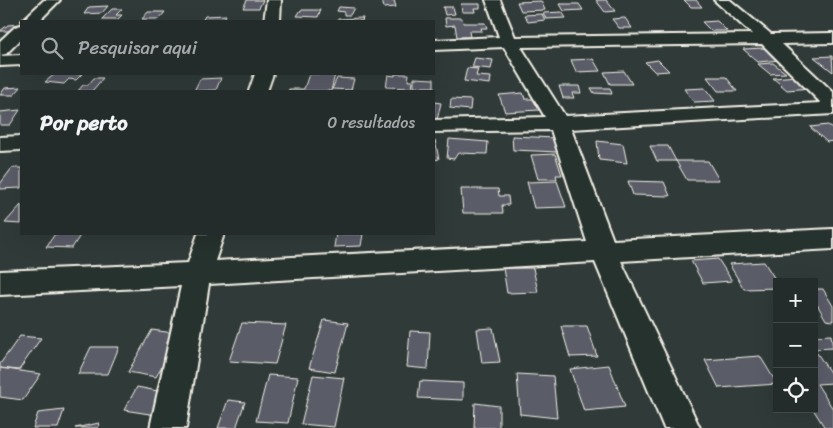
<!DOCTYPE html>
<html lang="pt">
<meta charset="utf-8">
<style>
:root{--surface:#242c2b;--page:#2c3433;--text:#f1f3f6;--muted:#a3a7a9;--line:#414847}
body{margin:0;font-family:Sriracha,sans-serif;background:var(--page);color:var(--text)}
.controls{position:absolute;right:15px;bottom:15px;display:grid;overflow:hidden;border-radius:0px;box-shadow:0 5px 20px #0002}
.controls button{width:45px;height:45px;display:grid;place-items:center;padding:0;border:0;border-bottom:1px solid var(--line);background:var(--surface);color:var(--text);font:25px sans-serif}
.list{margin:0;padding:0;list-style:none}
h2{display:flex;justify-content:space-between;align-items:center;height:65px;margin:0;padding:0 20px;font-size:21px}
h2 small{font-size:16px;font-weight:400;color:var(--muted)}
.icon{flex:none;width:28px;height:28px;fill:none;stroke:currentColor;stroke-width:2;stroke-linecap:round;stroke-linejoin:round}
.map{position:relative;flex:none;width:833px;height:428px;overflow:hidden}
.search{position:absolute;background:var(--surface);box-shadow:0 5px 20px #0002;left:20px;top:20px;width:415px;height:55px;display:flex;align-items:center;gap:12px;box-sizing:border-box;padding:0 18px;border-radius:0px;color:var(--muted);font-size:19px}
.panel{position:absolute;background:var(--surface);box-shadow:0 5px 20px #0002;left:20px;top:90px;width:415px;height:145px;border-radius:0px}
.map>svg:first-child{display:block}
</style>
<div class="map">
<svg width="833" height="428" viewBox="0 0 833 428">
<rect width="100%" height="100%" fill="#303b39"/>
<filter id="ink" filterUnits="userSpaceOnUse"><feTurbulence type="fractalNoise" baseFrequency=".02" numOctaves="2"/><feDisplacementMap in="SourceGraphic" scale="10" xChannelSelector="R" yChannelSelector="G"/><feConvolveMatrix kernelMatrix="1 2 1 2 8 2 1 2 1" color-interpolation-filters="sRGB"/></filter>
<g filter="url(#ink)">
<!-- building -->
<g fill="#5a5c68" stroke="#f4f1e8">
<path d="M247,0H263L259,8H243Z"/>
<path d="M382,0H394L396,7L384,8Z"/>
<path d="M596,0H606L615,11L605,12Z"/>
<path d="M684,0H696L702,7H691Z"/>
<path d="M541,1L545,10L521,11L517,2Z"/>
<path d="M461,4H480V8H474L475,12H462Z"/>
<path d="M560,4H579L583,10L564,11Z"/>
<path d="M108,6L102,13L84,14L89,7Z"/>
<path d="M339,7L354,8L350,15H344V12L337,11Z"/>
<path d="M443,7H453L455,14L445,15Z"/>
<path d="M112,9H122L116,15H122L118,19H102Z"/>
<path d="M301,10H321L318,17L297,16Z"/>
<path d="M148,12H165L159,19H142Z"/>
<path d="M562,12L566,18L546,19L543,13Z"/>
<path d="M542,14L545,20L528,22L524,15Z"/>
<path d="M226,15L223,21H202L205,16Z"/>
<path d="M363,18L362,21H338V19Z"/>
<path d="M445,18H462L463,23H485L487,28H481L482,31H469L470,37H457L455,25L446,26Z"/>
<path d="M625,18L632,28H619L612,19Z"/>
<path d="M717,21L727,31H711L702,22Z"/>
<path d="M21,24L14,31H0L8,25Z"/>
<path d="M765,48L780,60L758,62L743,49Z"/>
<path d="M832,56L833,72L814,57Z"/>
<path d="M475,58L493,60L491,69L472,67Z"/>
<path d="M593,59L600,71L576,72L571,60Z"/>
<path d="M658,60L669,71L655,72L645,62Z"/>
<path d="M773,63L786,73L770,74L758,64Z"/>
<path d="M467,68L478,69L476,76L491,77L490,84L464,81Z"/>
<path d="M624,71L632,84H610L604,72Z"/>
<path d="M55,74H82L76,80L69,79L64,84L45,82Z"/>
<path d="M309,74H335L331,91H288L289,89H304Z"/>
<path d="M395,74H409L408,81H413L412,88L386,87L388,75L395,76Z"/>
<path d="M797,76L811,88L787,90L773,78Z"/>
<path d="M707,77H726L737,91H718Z"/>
<path d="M94,78H103L92,91H78L83,85H88Z"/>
<path d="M221,78L216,90L194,91L200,79Z"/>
<path d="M337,78L354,79L351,90L332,89Z"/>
<path d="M414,78L434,79V87H414Z"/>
<path d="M559,86H579L581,93H572L574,98H563Z"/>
<path d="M21,87L14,95H0L5,88Z"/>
<path d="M591,88H610L612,94L594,93Z"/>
<path d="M705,88L715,101L694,102L684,89Z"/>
<path d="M523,93L525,99H534L539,110L505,112L499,95Z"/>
<path d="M451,99L471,100L470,110L450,108Z"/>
<path d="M434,102L441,103L437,120L434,119Z"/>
<path d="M20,110L10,125H0V112Z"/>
<path d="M828,125L833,129V141L827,142L810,127Z"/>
<path d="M512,136L555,138L558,152L513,150Z"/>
<path d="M449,139L488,142L487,154L458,153L454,159L447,158Z"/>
<path d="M434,140H435L439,159L434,160Z"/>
<path d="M597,141L623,144L627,163L599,160Z"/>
<path d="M650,146H668L676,161H657Z"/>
<path d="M555,154L562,175H556L557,179H538L531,155Z"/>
<path d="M676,161H708L719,180H687Z"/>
<path d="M12,168H21V188L0,189V184Z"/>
<path d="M557,181L566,207L534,208L527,182Z"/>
<path d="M628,181L664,182L670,196L633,195Z"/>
<path d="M461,189H498L499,196H508L509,205H502L503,213H463Z"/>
<path d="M21,205V224L5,223Z"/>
<path d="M55,234H81L72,248L46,247Z"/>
<path d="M336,234H363L361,246L334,247Z"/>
<path d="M718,259L732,281L703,283L691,261Z"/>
<path d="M764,262L777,282V288L744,289L729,264Z"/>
<path d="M503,268H533L538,292L507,293Z"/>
<path d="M814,289H823L833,306V321L826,320L814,299Z"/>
<path d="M324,320L348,323L335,372L309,368Z"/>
<path d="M242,323L286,325L275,364L229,361Z"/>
<path d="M561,326H587L597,356L570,357Z"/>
<path d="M493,328L500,362L482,363L477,329Z"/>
<path d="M152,330L180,334L156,377L128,372Z"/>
<path d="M410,331L430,332L428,369L407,367Z"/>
<path d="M831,335L833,348L814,349V336Z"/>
<path d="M20,336L41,338L19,370L0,368V364Z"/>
<path d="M91,347H119L108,374H78Z"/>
<path d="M814,353H817L833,377V383L817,384L833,409V428H825L813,409Z"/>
<path d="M760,356L777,384L719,388L705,360Z"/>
<path d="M609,365L625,407L584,411L570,369Z"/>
<path d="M0,368L41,374L23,400L0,397Z"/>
<path d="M517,374L553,376L557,418L520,414Z"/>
<path d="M268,375L298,377L288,423L256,421Z"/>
<path d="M313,375L344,378L334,427L301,424Z"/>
<path d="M420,381L463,383V400L418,398Z"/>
<path d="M137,387L168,393L156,415L124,410Z"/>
<path d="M228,400L245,402L236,428H218Z"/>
<path d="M475,403L499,406V428H474Z"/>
<path d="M64,410L58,428H33L38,413Z"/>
<path d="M99,423L98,428H75Z"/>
</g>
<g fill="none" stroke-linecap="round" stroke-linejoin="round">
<!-- street casing -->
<g stroke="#f4f1e8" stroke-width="4">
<g id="street">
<path d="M44,0H60L39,21H22Z"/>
<path d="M267,0H281L280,21H264Z"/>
<path d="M486,0H500L515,37L752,34L714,0H730L771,34L833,33V43L782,44L833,92V114L571,129L613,240L833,229V249L621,261L700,428H664L595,262L209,284L186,428H150L181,286L0,295V271L188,263L198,234H224L215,261L587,242L551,130L434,132V120L545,117L504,47L434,50V40L499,37ZM762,44L821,103L565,116L521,47Z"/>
<path d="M21,25V39L6,54L0,55V41L15,27Z"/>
<path d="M21,55V65L0,66V56Z"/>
<path d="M255,74H273L267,91H249Z"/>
<path d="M21,136V150L0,151V137Z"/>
</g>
</g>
<!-- street -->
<use href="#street" fill="#26332d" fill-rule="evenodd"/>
</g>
</g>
</svg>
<div class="controls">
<button>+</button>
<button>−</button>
<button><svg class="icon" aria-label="locate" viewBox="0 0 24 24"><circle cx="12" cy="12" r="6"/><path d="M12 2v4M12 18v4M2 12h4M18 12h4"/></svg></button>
</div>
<div class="search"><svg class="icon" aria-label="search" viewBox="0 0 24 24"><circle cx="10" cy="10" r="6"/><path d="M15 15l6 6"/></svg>Pesquisar aqui</div>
<section class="panel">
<h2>Por perto<small>0 resultados</small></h2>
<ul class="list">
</ul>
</section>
</div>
